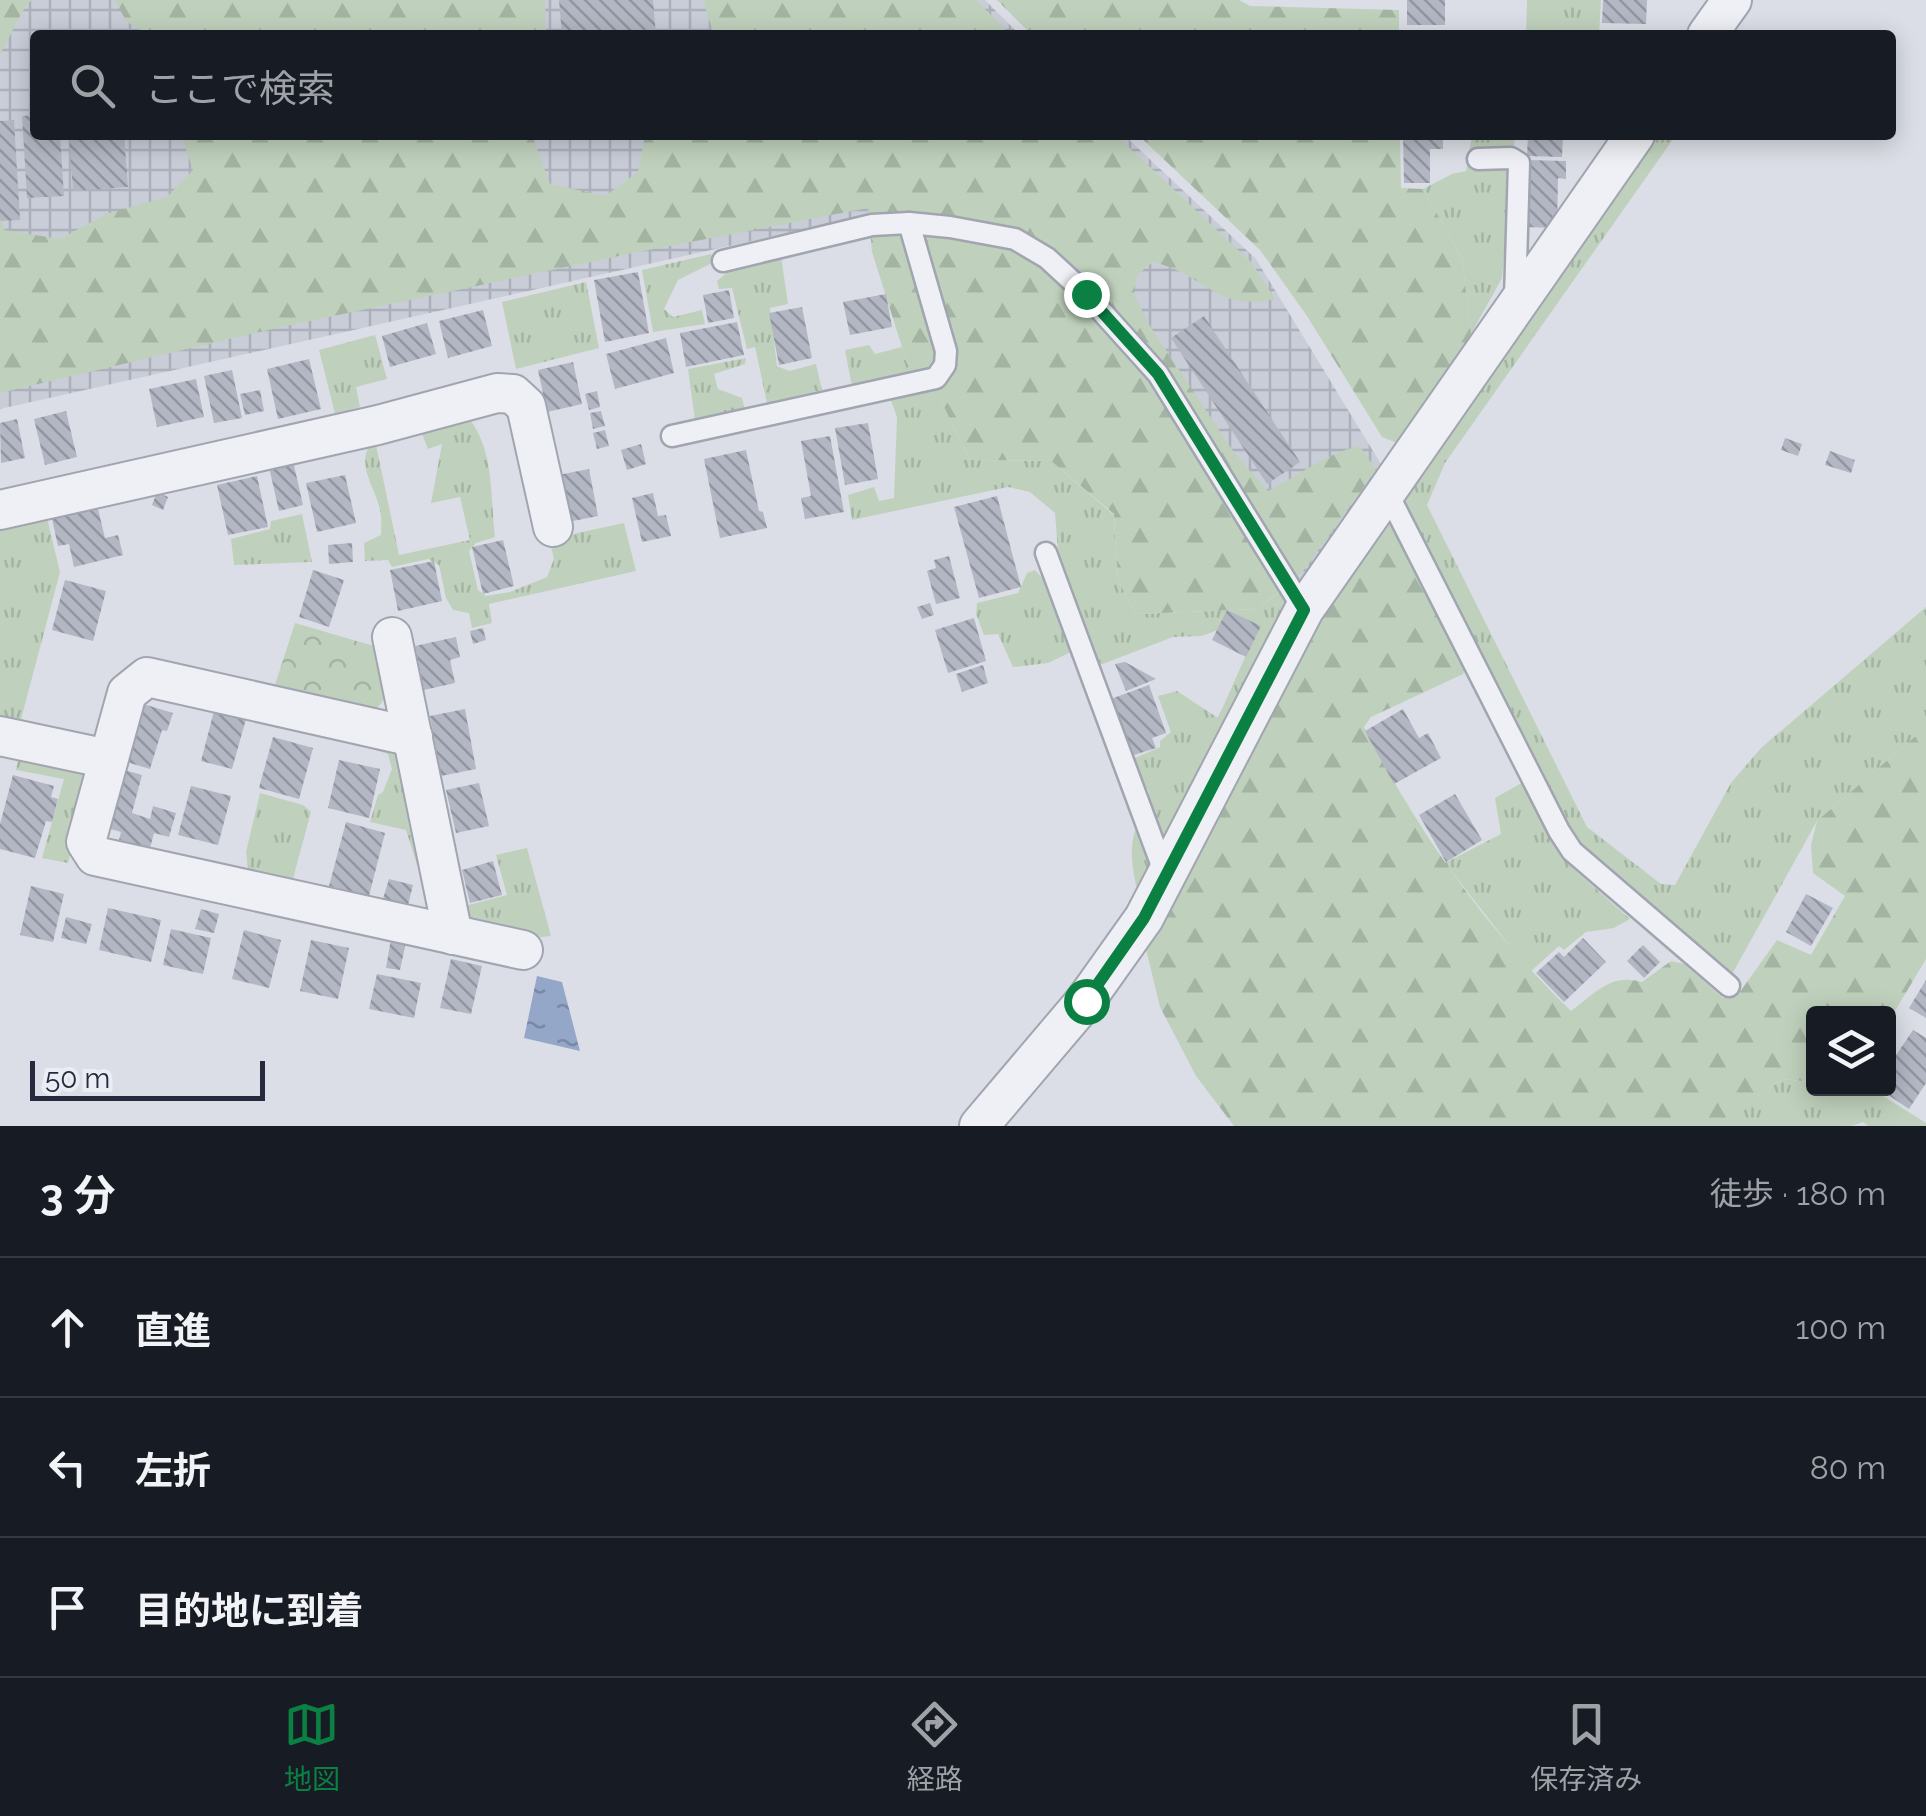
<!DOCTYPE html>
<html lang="ja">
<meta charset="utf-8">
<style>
:root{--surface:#171b24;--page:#242831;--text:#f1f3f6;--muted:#9ea1a6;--line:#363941;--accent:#0b8043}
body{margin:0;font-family:Raleway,"Noto Sans JP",sans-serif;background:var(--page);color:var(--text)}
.controls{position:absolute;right:30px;bottom:30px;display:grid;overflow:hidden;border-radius:10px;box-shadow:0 5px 25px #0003}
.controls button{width:90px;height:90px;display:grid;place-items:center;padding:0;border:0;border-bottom:2px solid var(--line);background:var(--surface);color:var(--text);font:50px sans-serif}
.scale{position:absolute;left:30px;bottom:25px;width:235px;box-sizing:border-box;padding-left:10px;border:5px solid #252b3d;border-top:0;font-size:28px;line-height:35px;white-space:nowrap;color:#252b3d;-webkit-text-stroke:8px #eaedf4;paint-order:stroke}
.stop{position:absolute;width:30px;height:30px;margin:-22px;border:8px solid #0b8043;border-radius:50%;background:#fff}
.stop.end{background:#0b8043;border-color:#fff;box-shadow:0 2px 10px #0008}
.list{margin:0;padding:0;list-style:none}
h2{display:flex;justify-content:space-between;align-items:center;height:130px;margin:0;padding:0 40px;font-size:42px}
h2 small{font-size:32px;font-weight:400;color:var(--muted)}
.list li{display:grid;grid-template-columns:65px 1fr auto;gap:30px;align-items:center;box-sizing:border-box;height:140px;padding:0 40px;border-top:2px solid var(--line)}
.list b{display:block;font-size:38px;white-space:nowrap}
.list em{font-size:32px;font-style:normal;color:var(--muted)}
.icon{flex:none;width:55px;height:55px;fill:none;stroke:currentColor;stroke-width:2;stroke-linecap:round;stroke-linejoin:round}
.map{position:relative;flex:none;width:1926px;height:1126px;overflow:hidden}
.search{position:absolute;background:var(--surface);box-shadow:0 5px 25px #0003;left:30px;right:30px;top:30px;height:110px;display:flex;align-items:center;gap:25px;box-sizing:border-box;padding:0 35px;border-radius:10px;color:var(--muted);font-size:38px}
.sheet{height:550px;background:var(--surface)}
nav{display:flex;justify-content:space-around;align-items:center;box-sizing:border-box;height:140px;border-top:2px solid var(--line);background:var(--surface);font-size:28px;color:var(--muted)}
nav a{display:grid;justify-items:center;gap:5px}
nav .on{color:var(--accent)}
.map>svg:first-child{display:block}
</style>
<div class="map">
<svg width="1926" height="1126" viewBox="0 0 1926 1126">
<defs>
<pattern id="industrial-grid" width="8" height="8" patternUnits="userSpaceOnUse" patternTransform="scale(2.5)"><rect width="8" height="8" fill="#c9cdd8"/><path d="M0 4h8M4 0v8" fill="none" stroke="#acb0ba"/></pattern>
<pattern id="grass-tufts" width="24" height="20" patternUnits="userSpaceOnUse" patternTransform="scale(2.5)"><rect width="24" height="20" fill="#bfd1bc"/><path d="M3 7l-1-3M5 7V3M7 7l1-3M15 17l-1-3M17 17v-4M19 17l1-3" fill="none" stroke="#a4b4a2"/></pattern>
<pattern id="forest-firs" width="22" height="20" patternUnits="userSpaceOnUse" patternTransform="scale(2.5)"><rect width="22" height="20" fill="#bfd1bc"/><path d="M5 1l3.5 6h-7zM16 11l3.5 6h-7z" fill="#a4b4a2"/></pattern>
<pattern id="park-crowns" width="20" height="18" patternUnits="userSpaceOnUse" patternTransform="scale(2.5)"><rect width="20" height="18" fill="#bfd1bc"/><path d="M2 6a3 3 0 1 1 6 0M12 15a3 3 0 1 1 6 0" fill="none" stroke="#a4b4a2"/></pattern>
<pattern id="water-ripples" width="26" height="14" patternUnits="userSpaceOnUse" patternTransform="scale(2.5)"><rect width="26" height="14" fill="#94a7c8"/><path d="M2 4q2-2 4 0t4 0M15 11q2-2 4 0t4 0" fill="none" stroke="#7988a4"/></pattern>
<pattern id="building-back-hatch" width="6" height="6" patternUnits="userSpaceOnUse" patternTransform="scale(2.5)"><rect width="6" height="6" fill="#b2b7c3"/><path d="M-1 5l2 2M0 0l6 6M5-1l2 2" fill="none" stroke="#9195a0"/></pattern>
</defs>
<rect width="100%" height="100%" fill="#dbdee6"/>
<!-- industrial -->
<path fill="url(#industrial-grid)" d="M0,0H985L1020,35H35V135H1124L1256,259L1384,469L1302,587L890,210L0,409Z"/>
<!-- grass -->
<g fill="url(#grass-tufts)">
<path d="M1527,0H1601L1599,35H1526Z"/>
<path d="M1472,135H1515L1502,278L1471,334L1462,258L1423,189L1452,174L1466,171Z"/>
<path d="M1647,135H1676L1445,463L1427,505L1587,827L1661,884L1675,885L1731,783L1761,748L1926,607V727L1817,821L1731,976L1580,846L1565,825L1397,490Z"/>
<path d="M711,254L714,262L678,280L664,309L673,317L702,310L705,324L653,332L642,270Z"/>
<path d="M781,256L788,304L770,308L777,366L789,371L816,364L822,390L767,403L755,347L747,349L732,288L719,289L717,281L729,271Z"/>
<path d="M586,282L599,348L516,369L502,302Z"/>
<path d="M375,335L387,379L356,387L360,407L335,414L319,350Z"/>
<path d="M869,345L875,354L902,347L907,363L918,374L852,386L845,350Z"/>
<path d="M746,358L745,364L714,374L718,389L742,398L745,410L695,420L688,369Z"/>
<path d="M931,389L941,401L970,460L1051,461L1114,515L1118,580L1136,614L1259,609L1298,576L1304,584L1277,619L1140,904C1136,883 1129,860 1133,839C1136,823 1146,809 1149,792L1138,776L1133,759L1160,747V741L1171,732L1158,696L1177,691L1218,718L1250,646L1223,628L1202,636L1173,637L1100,665L1058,551L1055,513L1030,492L1008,487L852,520L848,495L874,487L879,501L894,498L897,417L890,398Z"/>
<path d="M467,416C495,449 490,496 495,537L476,543L469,551L478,590L486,596L510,592L547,577L554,559L549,539L624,523L636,571L489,604L492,623L472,628L469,613L453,610L446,598L439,565L428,559L392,567L388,560L365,561L364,543L381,535C381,527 382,518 380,510C376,488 352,460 375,440L399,555L470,540L460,497L431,503L442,444L428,449L420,429Z"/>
<path d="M302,514L312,562L234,565L231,539L270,529L271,521Z"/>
<path d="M47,518L60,572L19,727L0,723V523Z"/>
<path d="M1035,570L1046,582L1073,651L1048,663L1013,667L998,634L984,635L976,614L977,603L1018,593L1027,573Z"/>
<path d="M375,739L395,745L424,862L417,865L406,830L370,822L378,795L383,792L392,769L388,754L372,749Z"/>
<path d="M19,754L77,767L90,782L68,863L42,858L64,779L16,770Z"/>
<path d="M1525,781L1556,845L1570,866L1630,919L1614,928L1586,932L1564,950L1559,946L1530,972L1445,863L1501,834L1495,798Z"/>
<path d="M260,793L303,805L311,812L291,886L249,876L246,852Z"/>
<path d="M527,848L551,936C521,941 479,933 461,907L507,895L496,855Z"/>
<path d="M1782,1079L1813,1082L1814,1088L1872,1089L1926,1123V1126H1868L1863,1122L1852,1126H1725L1727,1117Z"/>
</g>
<!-- forest -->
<g fill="url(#forest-firs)">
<path d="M0,0H32C20,10 10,39 0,54Z"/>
<path d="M114,0H545L546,35H149L127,22Z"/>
<path d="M703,0H976L1011,35H714Z"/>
<path d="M997,0H1239L1250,6L1399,10V35H1032Z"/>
<path d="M181,135H532L550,184L605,196L638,172L645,135H1116L1252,263L1275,299C1215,312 1206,274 1153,262L1137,275L1134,294L1148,323L1233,451L1268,491C1299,476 1326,453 1360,446L1376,470L1304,570L1259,609L1136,614L1118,580L1114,514L1051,461L970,460L941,401L907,363L872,252L868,208L638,252L281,327L0,393V204L4,230L60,239L106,214L167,197L193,170Z"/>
<path d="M1138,135H1400L1401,188L1423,189L1462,258L1471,334L1411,430L1397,443L1382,437L1307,316L1260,250Z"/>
<path d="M1371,503L1396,520L1466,666L1463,674L1371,717L1364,727C1419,833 1485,928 1571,1011C1596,993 1610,973 1642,982L1671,961L1684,964L1723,998L1737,996L1777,940L1811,955L1845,896L1813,873L1811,845L1817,821L1926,727V959L1889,1021L1888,1014H1814L1813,1082L1782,1079L1728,1117L1725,1126H1234L1196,1076L1160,1007L1145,945L1226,724L1277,619Z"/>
</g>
<!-- park -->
<path fill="url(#park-crowns)" d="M295,623L384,649C388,674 395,693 373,712L274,688Z"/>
<!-- water -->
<path fill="url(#water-ripples)" d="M537,976L562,982L580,1051L524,1038Z"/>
<!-- building -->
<g fill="url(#building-back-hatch)">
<path d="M559,0H653L656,35H562Z"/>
<rect x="1407" y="0" width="38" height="25"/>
<path d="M1603,0H1647L1646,24L1602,23Z"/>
<path d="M35,115V135H60L64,196L27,198L22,116Z"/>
<path d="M14,120L20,220L0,221V121Z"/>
<path d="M69,135H124L128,187L73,191Z"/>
<path d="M1403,135H1443V149H1430V183H1404Z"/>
<path d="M1528,135H1563L1562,157L1527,156Z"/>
<path d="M1525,160L1566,161V179L1558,178L1557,228L1524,227Z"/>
<path d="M638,272L649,333L605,342L594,280Z"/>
<path d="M729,290L734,318L708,323L703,295Z"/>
<path d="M886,294L892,327L850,335L843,302Z"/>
<path d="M802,307L812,358L779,365L769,313Z"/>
<path d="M483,310L492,346L448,358L439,321Z"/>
<path d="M1204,316L1300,462L1267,484L1171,338Z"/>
<path d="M737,322L744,355L686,367L680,333Z"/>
<path d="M427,323L436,354L390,367L382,336Z"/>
<path d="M666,338L674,373L615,389L606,354Z"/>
<path d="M309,359L321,409L278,419L267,369Z"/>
<path d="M573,362L582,404L547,412L538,370Z"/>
<path d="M232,370L242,418L214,423L204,376Z"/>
<path d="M196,379L204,417L157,427L149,389Z"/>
<path d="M260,390L264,411L245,415L240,394Z"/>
<path d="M597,391L600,407L589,410L585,394Z"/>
<path d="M66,411L77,457L45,465L34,419Z"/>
<path d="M601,411L605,426L593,429L590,413Z"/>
<path d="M17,419L25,458L1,463L0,423Z"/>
<path d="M868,423L878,479L845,485L835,428Z"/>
<path d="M605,430L609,446L597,449L593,433Z"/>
<path d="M830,436L844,512L805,519L801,498L811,496L801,441Z"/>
<path d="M1785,438L1802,444L1798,456L1781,450Z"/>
<path d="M641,444L646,464L627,470L621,450Z"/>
<path d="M746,450L759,511L763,512L767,528L720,538L704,459Z"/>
<path d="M1830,451L1855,460L1851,473L1825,465Z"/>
<path d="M293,461L303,505L279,511L269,467Z"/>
<path d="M589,469L598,516L563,523L553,476Z"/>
<path d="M345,475L356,523L317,532L306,483Z"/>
<path d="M257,476L268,527L228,535L217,485Z"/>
<path d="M157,492L168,497L163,510L152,505Z"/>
<path d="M653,493L658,516L666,515L671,536L642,542L632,498Z"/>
<path d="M997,496L1021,587L979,598L954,507Z"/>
<path d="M98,509L105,538L118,535L123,555L74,567L69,544L58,546L52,519Z"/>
<path d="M503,540L514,586L483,594L472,547Z"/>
<path d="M352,543L353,562L329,564L328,545Z"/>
<path d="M949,556L960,598L936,604L927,571L936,568L934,560Z"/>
<path d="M434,561L442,601L398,611L390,570Z"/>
<path d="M313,570L344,580L329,627L299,617Z"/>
<path d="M65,580L106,591L93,641L52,630Z"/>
<path d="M930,603L934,615L922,619L917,607Z"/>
<path d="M1227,610L1261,626L1246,657L1212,640Z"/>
<path d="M974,618L986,661L948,673L935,630Z"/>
<path d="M483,628L486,640L473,644L470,631Z"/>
<path d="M456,637L460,657L450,660L455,683L424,690L415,646Z"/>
<path d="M1125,662L1156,679L1126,691L1115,664Z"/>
<path d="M983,665L988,683L962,692L956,674Z"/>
<path d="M1149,685L1166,733L1152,738L1156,748L1128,757L1108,700Z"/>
<path d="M140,703L173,713L167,731L162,730L150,769L123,761Z"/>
<path d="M465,709L476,769L441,776L430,716Z"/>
<path d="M1403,709L1419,738L1428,733L1441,758L1394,784L1365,731Z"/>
<path d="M214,711L246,719L232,769L201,761Z"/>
<path d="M273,737L313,748L299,799L259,788Z"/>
<path d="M339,760L380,769L369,818L328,808Z"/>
<path d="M117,768L142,775L132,813L150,819L153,806L176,813L169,837L154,833L150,848L119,840L121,832L101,826Z"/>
<path d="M13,775L54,786L51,797L58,799L52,822L46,821L35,858L0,849V824Z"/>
<path d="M479,783L489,826L456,833L446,790Z"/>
<path d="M191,786L231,796L218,845L178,835Z"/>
<path d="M1455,794L1482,840L1446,862L1419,815Z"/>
<path d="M346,822L385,833L369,896L329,886Z"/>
<path d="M493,861L502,895L470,903L462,870Z"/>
<path d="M389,879L413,885L407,909L382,902Z"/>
<path d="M31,886L64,894L53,942L20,935Z"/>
<path d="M1806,894L1833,908L1811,946L1786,932Z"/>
<path d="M108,908L161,920L151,962L99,950Z"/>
<path d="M201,909L219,914L214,933L195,929Z"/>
<path d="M66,917L92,924L86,944L61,938Z"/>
<path d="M171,929L211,938L203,974L163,965Z"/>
<path d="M244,930L281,940L269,988L232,979Z"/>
<path d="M1583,938L1606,962L1564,1002L1536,973L1559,952L1564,957Z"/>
<path d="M391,939L406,942L400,970L386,968Z"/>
<path d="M311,940L349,948L338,999L300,991Z"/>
<path d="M1643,945L1660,962L1644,978L1627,961Z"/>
<path d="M451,959L482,966L471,1014L440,1008Z"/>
<path d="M377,974L421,983L414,1018L369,1009Z"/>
<path d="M1926,980V1018L1909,1008Z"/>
<path d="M1913,1030L1926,1038V1083L1909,1109L1878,1088H1888V1067Z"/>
</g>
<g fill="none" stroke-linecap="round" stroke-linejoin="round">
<!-- lane casing -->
<g stroke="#a1a5b0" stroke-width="25">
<g id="lane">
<path d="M1478,159L1511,158L1519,163L1515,299"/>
<path d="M723,261L872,225L909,223L950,227L1015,239L1047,258L1086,294L1158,374L1304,610"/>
<path d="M672,436L936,378L945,365L946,351L909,223"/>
<path d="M1386,490L1559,831L1572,851L1729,986"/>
<path d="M1046,553L1165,874"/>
</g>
</g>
<!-- street casing -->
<g stroke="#a1a5b0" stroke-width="42">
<g id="street">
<path d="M1707,35L1732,0"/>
<path d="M0,510L378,425L497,393L513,394L526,406L553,527"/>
<path d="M392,637L453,935"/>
<path d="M0,736L108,759"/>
<path d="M413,737L147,677L127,693L86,842L95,856L523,950"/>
<path d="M979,1126L1085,1001L1144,918L1304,610L1635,135"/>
</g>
</g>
<!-- lane -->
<use href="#lane" stroke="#eef0f5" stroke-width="20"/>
<!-- street -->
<use href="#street" stroke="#eef0f5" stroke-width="38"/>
</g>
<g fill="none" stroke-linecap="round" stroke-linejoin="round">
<!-- route -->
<path stroke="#0b8043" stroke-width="12" d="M1086,1001L1144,918L1304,610L1158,374L1086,294"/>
</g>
</svg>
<div class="controls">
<button><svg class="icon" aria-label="layers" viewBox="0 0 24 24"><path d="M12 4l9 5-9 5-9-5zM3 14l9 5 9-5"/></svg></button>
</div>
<div class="scale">50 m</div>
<div class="stop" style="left:1086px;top:1001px"></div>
<div class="stop end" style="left:1086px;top:294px"></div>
<div class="search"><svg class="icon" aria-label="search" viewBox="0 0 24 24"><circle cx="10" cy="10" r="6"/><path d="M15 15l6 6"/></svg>ここで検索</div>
</div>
<section class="sheet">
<h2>3 分<small>徒歩 · 180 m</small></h2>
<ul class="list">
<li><svg class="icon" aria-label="ahead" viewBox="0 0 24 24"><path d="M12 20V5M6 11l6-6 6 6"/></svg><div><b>直進</b></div><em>100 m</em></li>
<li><svg class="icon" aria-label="left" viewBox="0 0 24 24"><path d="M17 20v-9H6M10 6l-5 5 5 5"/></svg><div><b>左折</b></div><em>80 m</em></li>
<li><svg class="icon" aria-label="arrive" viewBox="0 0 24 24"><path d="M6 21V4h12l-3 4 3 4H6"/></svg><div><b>目的地に到着</b></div></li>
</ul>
</section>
<nav>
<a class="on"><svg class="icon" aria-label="map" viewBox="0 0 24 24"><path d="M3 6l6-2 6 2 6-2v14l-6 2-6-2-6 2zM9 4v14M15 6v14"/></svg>地図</a>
<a><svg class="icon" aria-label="directions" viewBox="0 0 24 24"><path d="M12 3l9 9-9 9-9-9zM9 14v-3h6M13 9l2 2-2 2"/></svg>経路</a>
<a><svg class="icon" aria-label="saved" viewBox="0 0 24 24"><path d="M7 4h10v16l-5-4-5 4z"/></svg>保存済み</a>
</nav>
